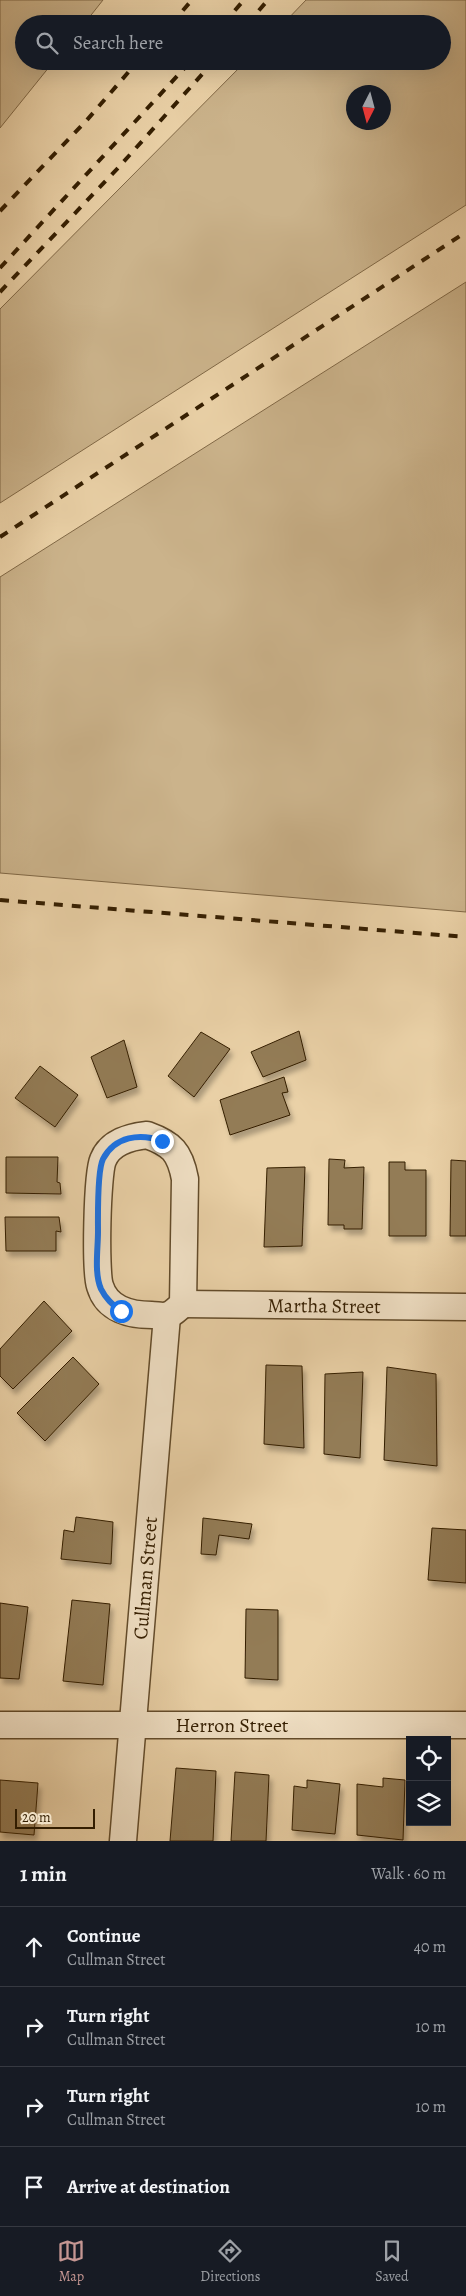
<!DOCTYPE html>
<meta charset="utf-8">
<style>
:root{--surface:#171b24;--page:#20242c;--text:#f1f3f6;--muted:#9ea1a6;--line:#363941;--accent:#c59692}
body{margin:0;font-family:Alegreya,serif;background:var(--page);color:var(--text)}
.controls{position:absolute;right:15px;bottom:15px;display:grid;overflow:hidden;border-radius:0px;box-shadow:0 5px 20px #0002}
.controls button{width:45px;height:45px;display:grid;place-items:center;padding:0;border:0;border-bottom:1px solid var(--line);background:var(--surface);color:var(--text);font:25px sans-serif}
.compass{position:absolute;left:346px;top:85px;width:45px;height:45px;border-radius:50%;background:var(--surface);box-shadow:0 5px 20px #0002;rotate:186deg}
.scale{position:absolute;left:15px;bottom:12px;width:80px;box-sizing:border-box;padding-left:5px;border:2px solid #341e01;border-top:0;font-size:14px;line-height:18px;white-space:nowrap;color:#341e01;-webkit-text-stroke:4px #f1e1c6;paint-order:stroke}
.stop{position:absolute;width:15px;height:15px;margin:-11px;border:4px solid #1a73e8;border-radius:50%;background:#fff}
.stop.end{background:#1a73e8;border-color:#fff;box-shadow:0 1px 5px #0008}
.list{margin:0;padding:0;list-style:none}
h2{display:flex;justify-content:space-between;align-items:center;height:65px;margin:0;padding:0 20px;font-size:21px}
h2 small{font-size:16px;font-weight:400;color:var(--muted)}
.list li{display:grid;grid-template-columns:32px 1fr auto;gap:15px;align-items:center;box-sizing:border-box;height:80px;padding:0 20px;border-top:1px solid var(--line)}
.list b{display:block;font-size:19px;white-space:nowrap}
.list p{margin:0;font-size:16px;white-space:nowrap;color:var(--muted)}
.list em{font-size:16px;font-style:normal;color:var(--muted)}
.icon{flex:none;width:28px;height:28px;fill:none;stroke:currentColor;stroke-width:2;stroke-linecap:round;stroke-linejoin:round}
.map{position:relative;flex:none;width:466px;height:1841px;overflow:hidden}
.search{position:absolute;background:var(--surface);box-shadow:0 5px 20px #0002;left:15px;right:15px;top:15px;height:55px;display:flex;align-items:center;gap:12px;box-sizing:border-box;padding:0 18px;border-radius:28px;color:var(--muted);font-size:19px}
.sheet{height:385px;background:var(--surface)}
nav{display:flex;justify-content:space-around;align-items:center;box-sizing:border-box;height:70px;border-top:1px solid var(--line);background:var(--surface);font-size:14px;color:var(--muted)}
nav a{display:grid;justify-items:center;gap:2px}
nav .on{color:var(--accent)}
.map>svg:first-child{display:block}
</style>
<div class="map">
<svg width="466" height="1841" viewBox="0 0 466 1841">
<defs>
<filter id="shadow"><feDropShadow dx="3" dy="5.5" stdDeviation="2.5" flood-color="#0004"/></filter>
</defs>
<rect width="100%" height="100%" fill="#ead1a7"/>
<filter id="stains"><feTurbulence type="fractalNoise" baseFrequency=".004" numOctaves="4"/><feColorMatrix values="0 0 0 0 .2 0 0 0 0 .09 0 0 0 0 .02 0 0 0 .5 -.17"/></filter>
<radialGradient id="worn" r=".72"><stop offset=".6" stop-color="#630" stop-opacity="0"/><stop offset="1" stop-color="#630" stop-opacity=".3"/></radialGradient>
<!-- green -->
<g fill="#cbb38b" stroke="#806846" fill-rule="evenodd">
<path d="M0,0H103L84,24H24V61H54L0,128Z"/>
<path d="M306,0H466V205L0,503V309L246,61H442V24H283ZM384,92V122H354V92Z"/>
<path d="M466,282V912L0,873V577Z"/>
</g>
<!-- building -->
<g fill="#937b57" stroke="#341e01" filter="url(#shadow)">
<path d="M299,1031L306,1060L263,1077L251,1052Z"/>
<path d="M201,1032L230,1049L194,1097L168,1076Z"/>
<path d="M124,1040L137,1087L107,1098L91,1057Z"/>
<path d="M40,1066L78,1095L55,1127L15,1098Z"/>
<path d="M284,1077L288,1092L282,1093L290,1115L230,1135L220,1100Z"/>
<path d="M6,1157H58L57,1182L60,1183L61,1194L6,1193Z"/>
<path d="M329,1159L345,1160L344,1168L364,1167L362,1229H344V1225H328Z"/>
<path d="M451,1160L466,1161V1236H450Z"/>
<path d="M389,1162H405V1170H426V1236H389Z"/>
<path d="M305,1167L302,1246L264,1247L267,1168Z"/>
<path d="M5,1217H59L61,1232L56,1231V1251H6Z"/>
<path d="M44,1301L72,1331L13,1389L0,1376V1349Z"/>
<path d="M73,1357L99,1384L45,1441L17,1413Z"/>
<path d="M266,1365L302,1366L304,1448L264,1444Z"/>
<path d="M387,1367L436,1374L437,1466L384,1460Z"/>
<path d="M363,1372L360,1458L324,1454L325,1374Z"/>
<path d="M76,1517L113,1522L111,1564L61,1559L64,1530L74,1532Z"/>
<path d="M203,1518L252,1524L249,1539L219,1535L216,1555L201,1554Z"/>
<path d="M432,1528L466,1530V1583L428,1580Z"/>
<path d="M72,1600L110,1604L103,1685L63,1681Z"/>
<path d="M0,1603L28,1607L19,1679L0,1678Z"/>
<path d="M246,1609L278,1610V1680L245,1678Z"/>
<path d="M176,1768L216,1771L213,1841H170Z"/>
<path d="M235,1772L269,1775L266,1841H231Z"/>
<path d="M383,1778L405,1780L403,1840L357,1835V1784L383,1787Z"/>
<path d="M0,1780L38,1783L34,1835L0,1832Z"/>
<path d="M307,1780L340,1784L335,1834L292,1830L294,1786L307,1788Z"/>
</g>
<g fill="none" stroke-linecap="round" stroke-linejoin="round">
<!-- street casing -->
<g stroke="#624b2a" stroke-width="29">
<g id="street">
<path d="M147,1135C172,1144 180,1152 185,1179L183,1304C179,1307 173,1314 168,1315C164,1317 157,1315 152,1315C131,1315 107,1310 100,1286C95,1272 97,1174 103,1160C110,1142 129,1137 147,1135Z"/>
<path id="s1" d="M183,1304L466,1307"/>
<path id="s2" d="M0,1725H466"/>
<path id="s3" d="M123,1841L167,1316"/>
</g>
</g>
<!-- street -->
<use href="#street" stroke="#f1e1c6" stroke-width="26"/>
<!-- rail -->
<g stroke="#341e01" stroke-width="4" stroke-dasharray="9 9" stroke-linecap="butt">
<path d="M171,24L192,0"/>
<path d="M223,24L244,0"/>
<path d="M247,24L268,0"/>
<path d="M0,211L87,120L138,61"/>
<path d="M0,268L191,61"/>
<path d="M0,292L118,168L214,61"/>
<path d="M0,537L466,232"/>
<path d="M0,900L466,937"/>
</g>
</g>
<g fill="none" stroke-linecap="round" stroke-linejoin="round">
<!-- route -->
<path stroke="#1a73e8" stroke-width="6" d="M121,1311C112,1304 106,1299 101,1289C94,1273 98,1249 98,1232C98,1217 97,1171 103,1159C115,1136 140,1133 162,1141"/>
</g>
<g text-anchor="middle" stroke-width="4" stroke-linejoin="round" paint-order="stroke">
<!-- street labels -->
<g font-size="20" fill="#341e01" stroke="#f1e1c6">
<text dy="7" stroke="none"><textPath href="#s1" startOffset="141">Martha Street</textPath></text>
<text dy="7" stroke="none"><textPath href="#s3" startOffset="264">Cullman Street</textPath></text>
<text dy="7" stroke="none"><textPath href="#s2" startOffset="232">Herron Street</textPath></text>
</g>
</g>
<rect width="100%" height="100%" filter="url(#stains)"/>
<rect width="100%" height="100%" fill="url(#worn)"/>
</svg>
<div class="controls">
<button><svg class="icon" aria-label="locate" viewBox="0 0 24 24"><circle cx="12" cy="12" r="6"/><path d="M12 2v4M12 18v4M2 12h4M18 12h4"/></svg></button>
<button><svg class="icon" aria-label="layers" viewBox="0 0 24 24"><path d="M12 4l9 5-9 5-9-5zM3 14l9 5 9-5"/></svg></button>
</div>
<svg class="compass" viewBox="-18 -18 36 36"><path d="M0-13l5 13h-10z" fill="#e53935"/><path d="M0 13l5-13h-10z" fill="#9ea1a6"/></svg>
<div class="scale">20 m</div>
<div class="stop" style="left:121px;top:1311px"></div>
<div class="stop end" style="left:162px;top:1141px"></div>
<div class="search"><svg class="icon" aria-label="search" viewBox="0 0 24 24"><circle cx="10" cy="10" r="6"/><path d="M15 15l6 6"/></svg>Search here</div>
</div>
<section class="sheet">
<h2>1 min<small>Walk · 60 m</small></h2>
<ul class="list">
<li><svg class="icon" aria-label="ahead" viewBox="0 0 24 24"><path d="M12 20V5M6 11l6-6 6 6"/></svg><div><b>Continue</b><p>Cullman Street</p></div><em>40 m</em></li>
<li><svg class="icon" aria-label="right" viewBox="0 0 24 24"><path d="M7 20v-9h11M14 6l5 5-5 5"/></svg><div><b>Turn right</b><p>Cullman Street</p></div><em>10 m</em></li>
<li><svg class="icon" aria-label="right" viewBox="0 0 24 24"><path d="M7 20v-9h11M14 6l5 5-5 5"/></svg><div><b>Turn right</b><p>Cullman Street</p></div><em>10 m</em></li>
<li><svg class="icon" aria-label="arrive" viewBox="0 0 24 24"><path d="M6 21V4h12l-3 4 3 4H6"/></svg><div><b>Arrive at destination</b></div></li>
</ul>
</section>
<nav>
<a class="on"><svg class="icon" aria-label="map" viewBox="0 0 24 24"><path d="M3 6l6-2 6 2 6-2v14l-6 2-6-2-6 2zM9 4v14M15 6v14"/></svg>Map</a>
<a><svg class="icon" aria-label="directions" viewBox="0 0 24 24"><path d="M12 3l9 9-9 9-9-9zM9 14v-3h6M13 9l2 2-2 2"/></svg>Directions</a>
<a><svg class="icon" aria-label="saved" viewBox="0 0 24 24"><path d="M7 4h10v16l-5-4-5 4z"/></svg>Saved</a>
</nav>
